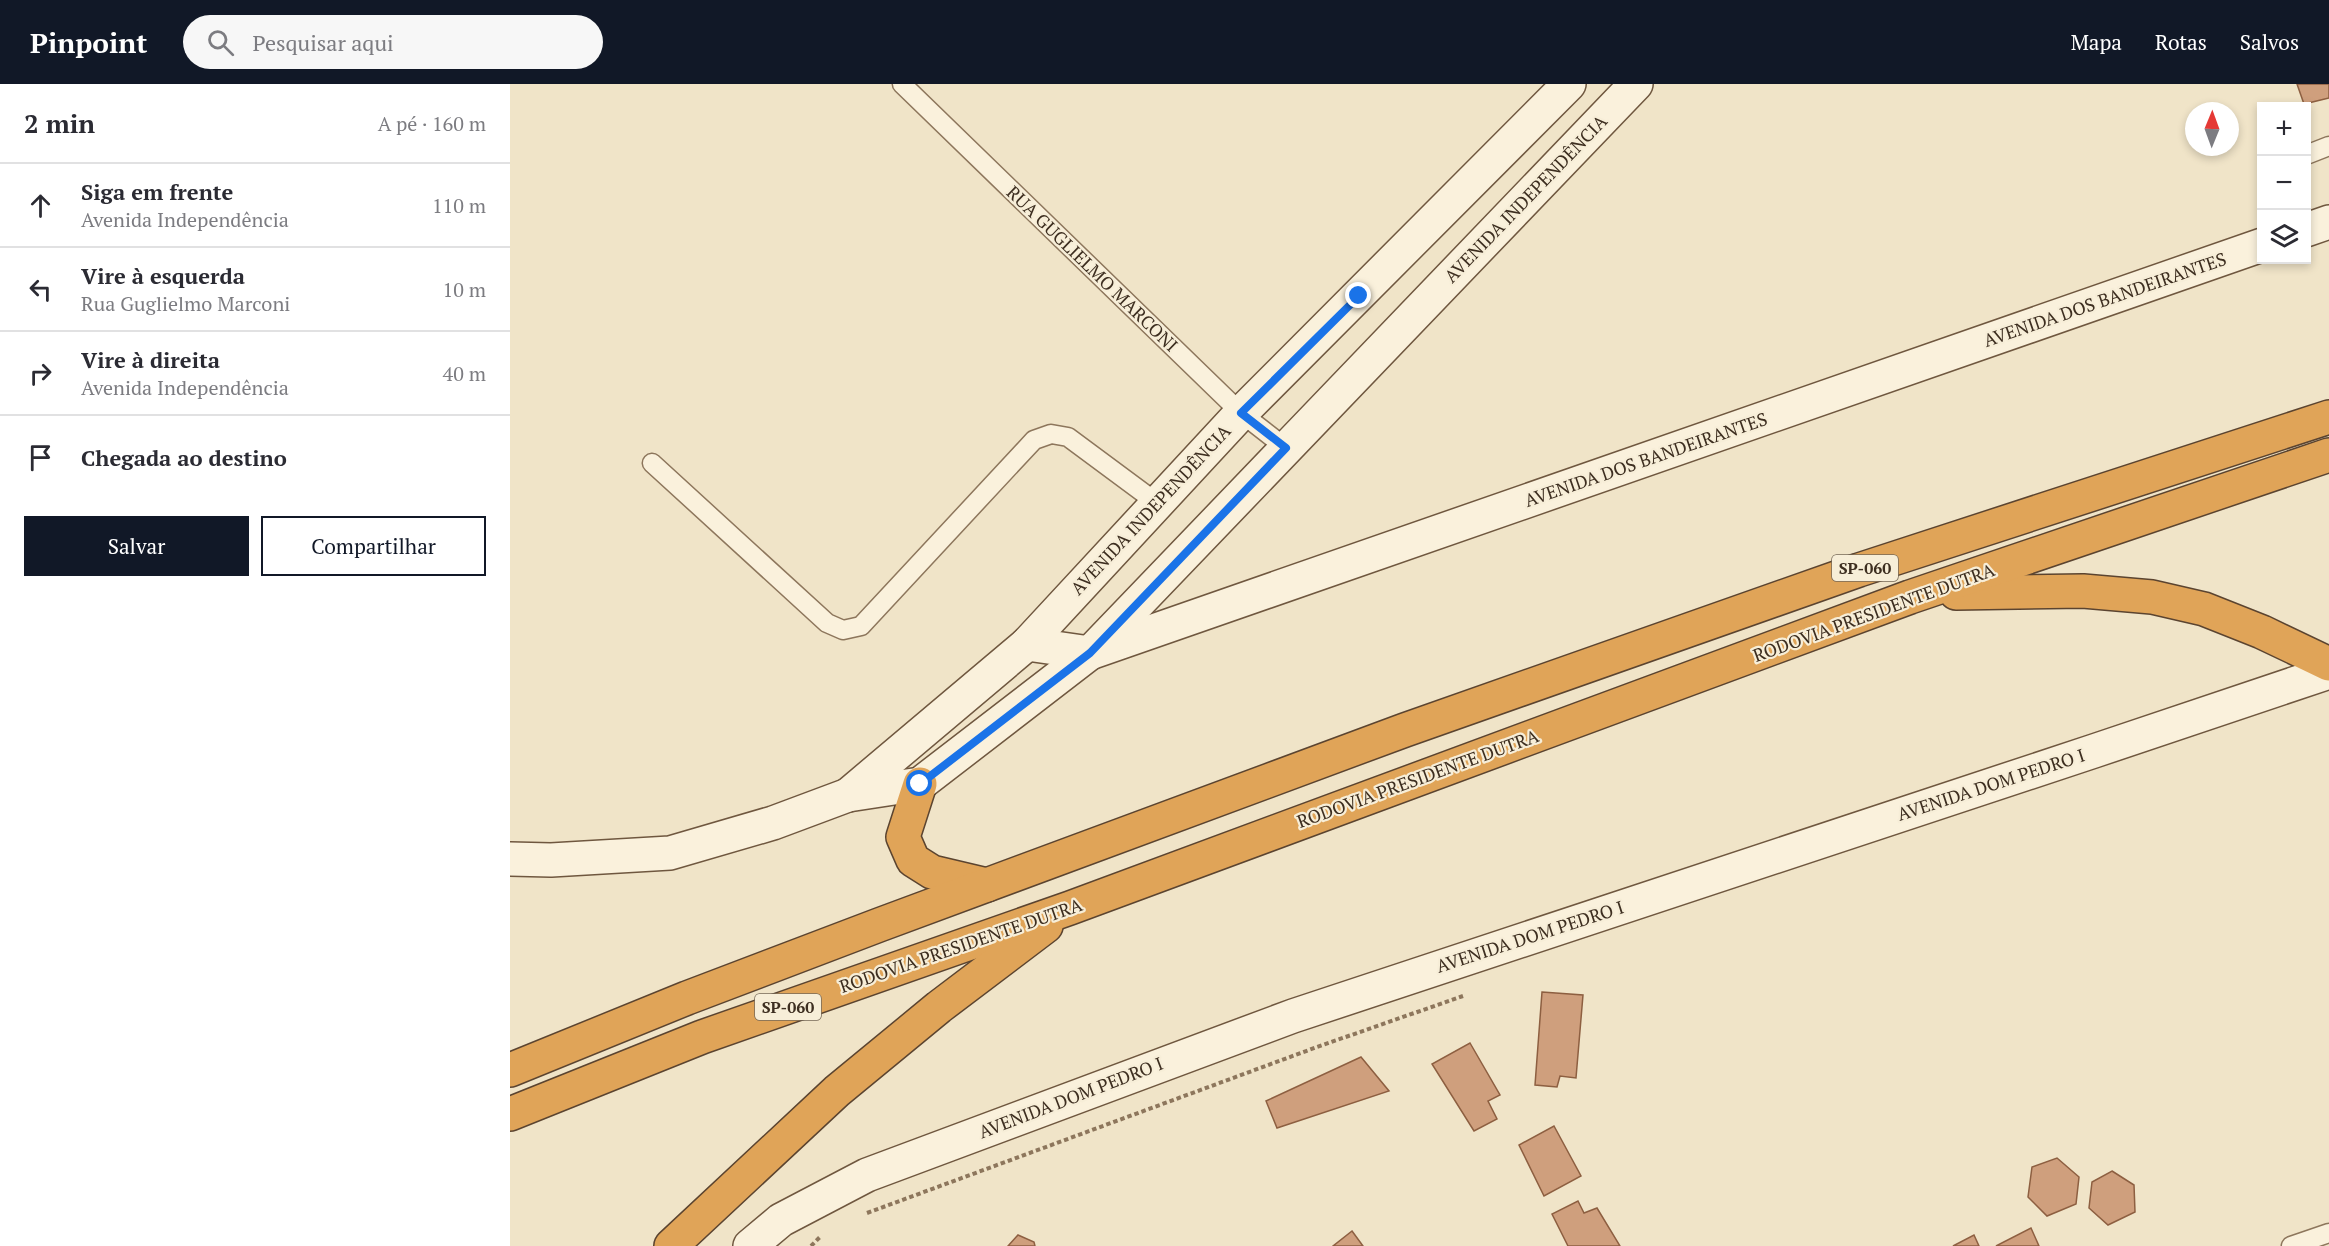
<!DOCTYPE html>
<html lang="pt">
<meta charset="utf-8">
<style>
:root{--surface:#fff;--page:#f7f7f7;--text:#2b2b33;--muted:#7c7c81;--line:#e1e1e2;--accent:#111827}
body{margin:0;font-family:"PT Serif",serif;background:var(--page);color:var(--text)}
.controls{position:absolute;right:18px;top:18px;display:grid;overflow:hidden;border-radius:0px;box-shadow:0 3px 9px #0003}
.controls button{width:54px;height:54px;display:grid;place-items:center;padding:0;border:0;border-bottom:2px solid var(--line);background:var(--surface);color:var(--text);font:30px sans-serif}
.compass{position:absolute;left:1675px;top:18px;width:54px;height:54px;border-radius:50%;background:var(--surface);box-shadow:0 3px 9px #0003;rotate:1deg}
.stop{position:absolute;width:18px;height:18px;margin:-14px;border:4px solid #1a73e8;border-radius:50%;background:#fff}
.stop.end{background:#1a73e8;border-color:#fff;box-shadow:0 2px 6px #0008}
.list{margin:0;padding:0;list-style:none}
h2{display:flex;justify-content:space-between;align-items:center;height:78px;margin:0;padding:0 24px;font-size:26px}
h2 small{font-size:20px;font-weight:400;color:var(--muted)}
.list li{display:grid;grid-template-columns:39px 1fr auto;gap:18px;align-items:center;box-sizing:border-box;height:84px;padding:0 24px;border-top:2px solid var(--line)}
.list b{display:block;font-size:22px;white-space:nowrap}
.list p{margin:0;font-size:20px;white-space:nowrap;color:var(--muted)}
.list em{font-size:20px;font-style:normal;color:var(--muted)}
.actions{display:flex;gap:12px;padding:18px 24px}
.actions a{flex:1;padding:14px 0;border:2px solid var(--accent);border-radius:0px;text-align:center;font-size:21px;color:var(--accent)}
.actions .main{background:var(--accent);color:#fff}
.icon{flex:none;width:33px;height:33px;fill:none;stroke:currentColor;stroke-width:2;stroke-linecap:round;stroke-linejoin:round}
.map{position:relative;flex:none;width:1819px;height:1162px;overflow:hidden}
header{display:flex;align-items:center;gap:36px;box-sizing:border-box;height:84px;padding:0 30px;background:var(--accent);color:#fff}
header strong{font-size:28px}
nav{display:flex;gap:33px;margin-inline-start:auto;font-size:21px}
.search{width:420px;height:54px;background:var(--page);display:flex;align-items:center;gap:15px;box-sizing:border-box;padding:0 21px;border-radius:33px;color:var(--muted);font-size:22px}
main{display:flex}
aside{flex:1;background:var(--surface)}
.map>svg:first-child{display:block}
</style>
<header>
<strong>Pinpoint</strong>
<div class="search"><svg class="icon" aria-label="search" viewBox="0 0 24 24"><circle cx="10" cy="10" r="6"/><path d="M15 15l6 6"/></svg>Pesquisar aqui</div>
<nav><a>Mapa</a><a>Rotas</a><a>Salvos</a></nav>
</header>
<main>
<aside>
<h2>2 min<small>A pé · 160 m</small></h2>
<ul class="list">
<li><svg class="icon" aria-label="ahead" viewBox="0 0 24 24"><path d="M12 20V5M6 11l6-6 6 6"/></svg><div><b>Siga em frente</b><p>Avenida Independência</p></div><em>110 m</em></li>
<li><svg class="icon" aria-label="left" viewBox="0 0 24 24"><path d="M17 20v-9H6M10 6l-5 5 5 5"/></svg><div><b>Vire à esquerda</b><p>Rua Guglielmo Marconi</p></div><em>10 m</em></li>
<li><svg class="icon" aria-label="right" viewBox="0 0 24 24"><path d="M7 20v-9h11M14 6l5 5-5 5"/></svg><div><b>Vire à direita</b><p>Avenida Independência</p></div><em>40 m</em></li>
<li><svg class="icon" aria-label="arrive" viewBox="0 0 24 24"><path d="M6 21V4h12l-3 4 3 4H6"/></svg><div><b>Chegada ao destino</b></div></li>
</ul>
<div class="actions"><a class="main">Salvar</a><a>Compartilhar</a></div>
</aside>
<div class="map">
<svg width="1819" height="1162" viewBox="0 0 1819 1162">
<rect width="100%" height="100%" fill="#f0e4c8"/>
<!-- building -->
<g fill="#cf9f7d" stroke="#8d5f41" stroke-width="1.5">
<path d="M1787,0H1819V14L1794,20Z"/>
<path d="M1032,908L1073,911L1066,994L1050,992L1047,1003L1025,1001Z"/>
<path d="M960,959L990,1011L978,1017L987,1035L964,1047L922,980Z"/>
<path d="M851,973L879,1007L767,1044L756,1017Z"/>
<path d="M1044,1042L1071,1092L1034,1112L1009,1061Z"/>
<path d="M1547,1074L1569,1093L1566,1120L1537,1132L1518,1113L1522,1083Z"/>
<path d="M1602,1087L1624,1101L1625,1128L1598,1141L1579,1124L1582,1098Z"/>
<path d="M1068,1117L1074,1129L1087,1124L1110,1162H1058L1042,1130Z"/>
<path d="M1521,1144L1529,1162H1486Z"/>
<path d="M842,1147L853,1162H823Z"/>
<path d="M508,1151L524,1158L525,1162H498Z"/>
<path d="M1464,1151L1469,1162H1443Z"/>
</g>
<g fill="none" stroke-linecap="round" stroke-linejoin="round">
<!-- lane casing -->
<g stroke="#8d765c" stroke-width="21">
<g id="lane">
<path d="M392,0L731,329L776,364"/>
<path d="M1796,71L1819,62"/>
<path d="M142,379L317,539L333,546L351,542L524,356L541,350L558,353L647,419"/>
<path d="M1781,1162L1819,1149"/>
</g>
</g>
<!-- secondary casing -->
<g stroke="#6f573f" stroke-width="36">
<g id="secondary">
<path d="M1796,146L1819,138"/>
<path d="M517,560L580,569L1752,161"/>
<path d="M338,711L517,560L731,329L1059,0"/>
<path d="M0,775L41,776L160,769L263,739L338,711L410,700L580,569L1126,0"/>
<path d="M240,1162L271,1136L357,1091L783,932L1584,667L1819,588"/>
</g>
</g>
<!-- highway casing -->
<g stroke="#5b4430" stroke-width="36">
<g id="highway">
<path d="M1446,509L1573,507L1642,513L1694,525L1752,548L1819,580"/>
<path d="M410,700L393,753L403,776L422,788L477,801"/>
<path d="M0,986L177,914L369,841L895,646L1349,486L1819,333"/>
<path d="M0,1030L192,953L560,824L1400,513L1819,371"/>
<path d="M161,1162L327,1007L429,923L536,842"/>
</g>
</g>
<!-- path -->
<g stroke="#8d765c" stroke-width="4" stroke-dasharray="4.5 3" stroke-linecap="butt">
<path d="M357,1129L807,963L953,912"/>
<path d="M301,1162L311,1152"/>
</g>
<!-- lane -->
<use href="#lane" stroke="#faf1dc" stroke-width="18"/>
<!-- secondary -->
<use href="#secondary" stroke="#faf1dc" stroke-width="33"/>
<!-- highway -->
<use href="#highway" stroke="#e0a458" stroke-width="33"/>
</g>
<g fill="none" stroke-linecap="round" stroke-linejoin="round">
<!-- route -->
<path stroke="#1a73e8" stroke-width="8" d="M410,700L580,569L776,364L731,329L849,212"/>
</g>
<g text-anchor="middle" stroke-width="4.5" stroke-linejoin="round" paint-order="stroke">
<!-- shield labels -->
<g fill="#f7eed8" stroke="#756857" stroke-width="1.5">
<rect x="1322" y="471" width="66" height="26" rx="4.5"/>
<rect x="245" y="910" width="66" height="26" rx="4.5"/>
</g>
<g font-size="16" font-weight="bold" fill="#3d2e20">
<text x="1355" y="490">SP-060</text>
<text x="278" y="929">SP-060</text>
</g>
<!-- street labels -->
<g font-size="18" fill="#3d2e20" stroke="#f7eed8">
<text transform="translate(1016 115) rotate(-46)" y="6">AVENIDA INDEPENDÊNCIA</text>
<text transform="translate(582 185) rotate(44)" y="6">RUA GUGLIELMO MARCONI</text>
<text transform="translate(1595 216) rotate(-19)" y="6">AVENIDA DOS BANDEIRANTES</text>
<text transform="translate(1136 376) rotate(-19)" y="6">AVENIDA DOS BANDEIRANTES</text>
<text transform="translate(641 426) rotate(-47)" y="6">AVENIDA INDEPENDÊNCIA</text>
<text transform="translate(1364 529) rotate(-20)" y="6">RODOVIA PRESIDENTE DUTRA</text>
<text transform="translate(908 695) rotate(-20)" y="6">RODOVIA PRESIDENTE DUTRA</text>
<text transform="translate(1481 701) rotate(-18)" y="6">AVENIDA DOM PEDRO I</text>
<text transform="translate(1020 853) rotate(-18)" y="6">AVENIDA DOM PEDRO I</text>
<text transform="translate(451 862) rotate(-19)" y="6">RODOVIA PRESIDENTE DUTRA</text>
<text transform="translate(561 1014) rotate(-21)" y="6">AVENIDA DOM PEDRO I</text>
</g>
</g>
</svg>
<div class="controls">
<button>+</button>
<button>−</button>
<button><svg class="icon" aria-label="layers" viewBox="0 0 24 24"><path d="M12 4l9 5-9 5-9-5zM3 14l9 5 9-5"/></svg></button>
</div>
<svg class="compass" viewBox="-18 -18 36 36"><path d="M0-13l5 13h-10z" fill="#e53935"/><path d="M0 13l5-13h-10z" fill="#7c7c81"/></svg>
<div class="stop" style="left:410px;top:700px"></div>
<div class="stop end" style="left:849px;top:212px"></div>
</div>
</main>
